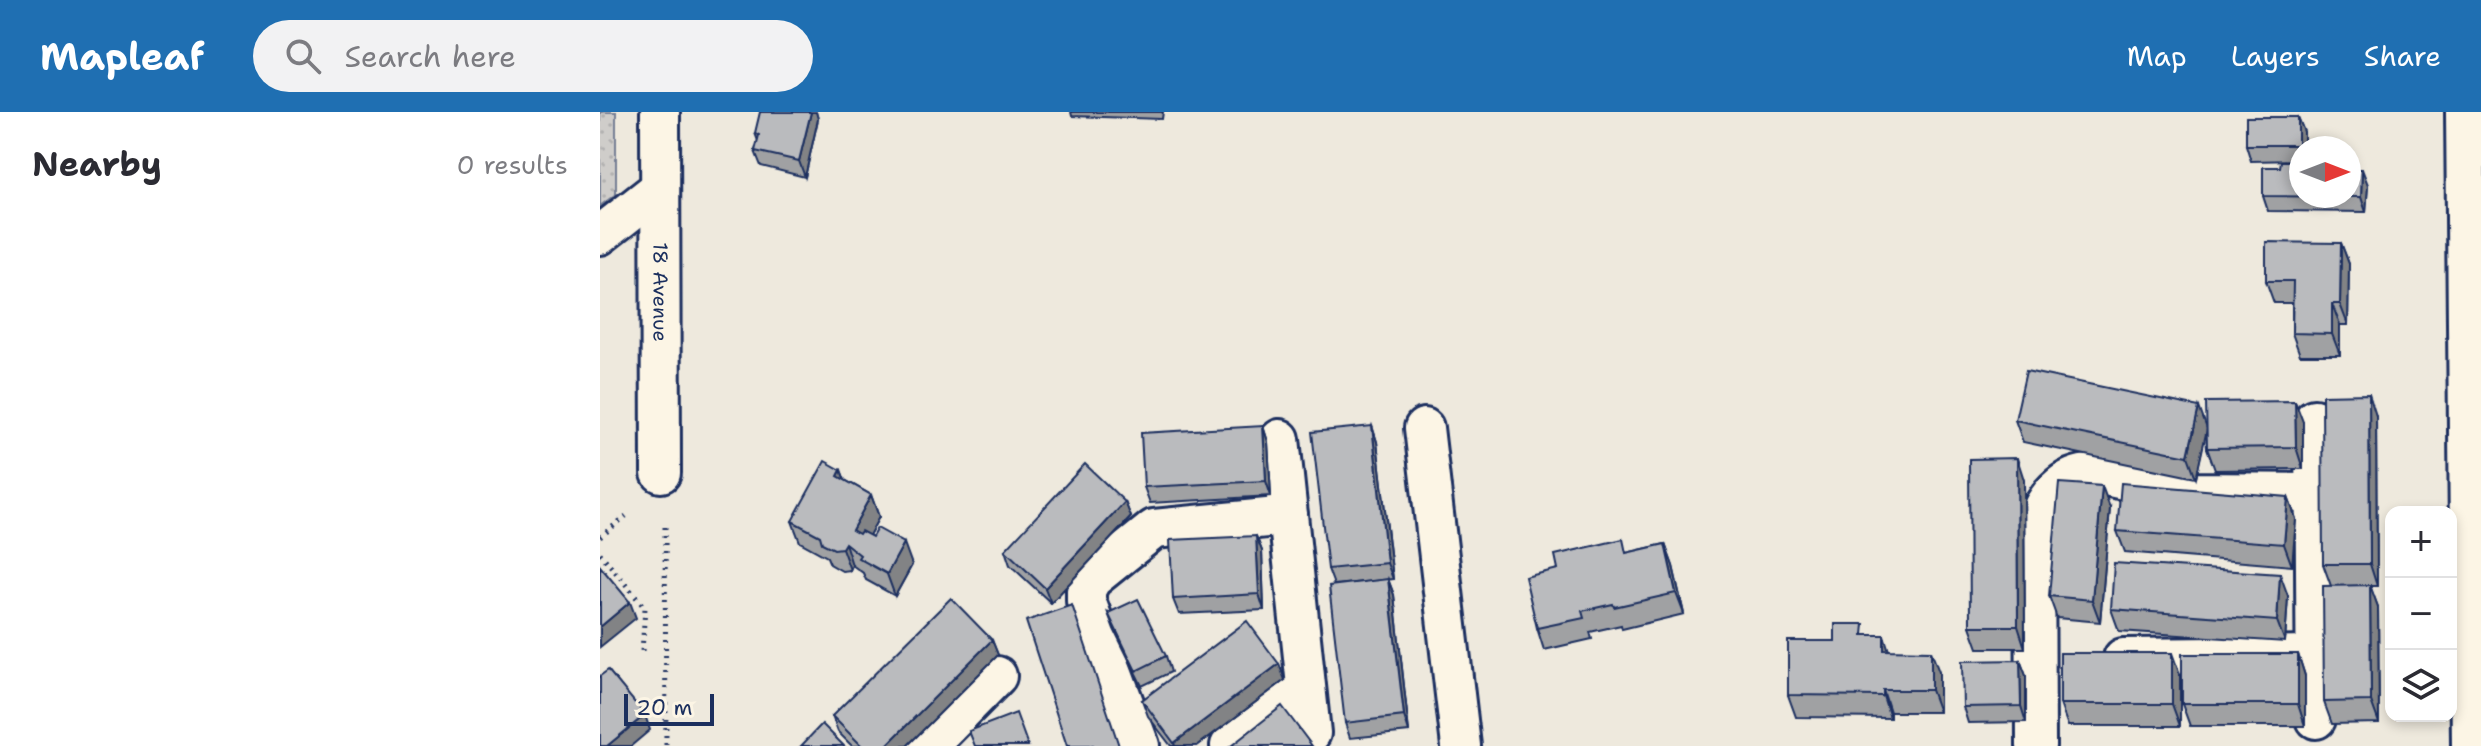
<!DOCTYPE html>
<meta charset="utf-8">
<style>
:root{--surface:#fff;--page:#f2f2f3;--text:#2b2b33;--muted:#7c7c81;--line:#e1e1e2;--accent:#1f6fb2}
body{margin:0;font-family:"Shantell Sans",sans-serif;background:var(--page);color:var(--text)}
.controls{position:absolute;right:24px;bottom:24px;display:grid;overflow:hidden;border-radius:16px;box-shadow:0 4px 12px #0003}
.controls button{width:72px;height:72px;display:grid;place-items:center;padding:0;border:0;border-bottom:2px solid var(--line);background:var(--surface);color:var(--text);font:40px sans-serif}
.compass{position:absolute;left:1689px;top:24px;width:72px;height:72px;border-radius:50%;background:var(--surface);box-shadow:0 4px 12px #0003;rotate:90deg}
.scale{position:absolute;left:24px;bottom:20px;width:90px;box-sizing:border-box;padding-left:8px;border:4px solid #1b2f5e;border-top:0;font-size:22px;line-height:28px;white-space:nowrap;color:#1b2f5e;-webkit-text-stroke:6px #fcf5e5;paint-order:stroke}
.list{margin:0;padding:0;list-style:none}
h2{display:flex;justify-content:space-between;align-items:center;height:104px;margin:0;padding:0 32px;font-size:34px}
h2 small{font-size:26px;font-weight:400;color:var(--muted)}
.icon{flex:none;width:44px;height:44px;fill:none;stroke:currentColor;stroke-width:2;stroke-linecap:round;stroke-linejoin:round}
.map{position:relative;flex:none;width:1881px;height:634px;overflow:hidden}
header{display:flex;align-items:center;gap:48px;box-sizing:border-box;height:112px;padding:0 40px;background:var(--accent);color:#fff}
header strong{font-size:38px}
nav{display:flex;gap:44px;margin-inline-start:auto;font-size:28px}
.search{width:560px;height:72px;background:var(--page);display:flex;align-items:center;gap:20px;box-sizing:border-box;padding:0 28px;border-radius:44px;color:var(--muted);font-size:30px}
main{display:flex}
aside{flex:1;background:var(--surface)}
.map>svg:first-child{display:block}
</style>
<header>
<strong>Mapleaf</strong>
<div class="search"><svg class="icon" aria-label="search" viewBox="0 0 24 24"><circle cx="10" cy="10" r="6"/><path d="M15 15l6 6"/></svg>Search here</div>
<nav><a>Map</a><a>Layers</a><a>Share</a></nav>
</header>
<main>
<aside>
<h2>Nearby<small>0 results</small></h2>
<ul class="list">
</ul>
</aside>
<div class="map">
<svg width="1881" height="634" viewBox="0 0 1881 634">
<defs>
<pattern id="grass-dots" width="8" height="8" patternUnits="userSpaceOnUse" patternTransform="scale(2)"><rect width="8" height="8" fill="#cfcdca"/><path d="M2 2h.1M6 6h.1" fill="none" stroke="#b1b0b0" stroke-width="1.8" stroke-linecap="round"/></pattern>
</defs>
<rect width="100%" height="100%" fill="#eee9dd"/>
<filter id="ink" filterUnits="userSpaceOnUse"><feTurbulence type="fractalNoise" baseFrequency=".0125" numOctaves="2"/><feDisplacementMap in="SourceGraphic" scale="16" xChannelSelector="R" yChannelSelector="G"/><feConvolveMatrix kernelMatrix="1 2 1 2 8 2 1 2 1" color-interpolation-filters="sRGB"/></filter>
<g filter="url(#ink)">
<!-- grass -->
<path fill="url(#grass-dots)" stroke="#757e94" stroke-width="2" d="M0,0H16V82L0,94Z"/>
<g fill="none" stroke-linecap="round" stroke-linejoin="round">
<!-- minor casing -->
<g stroke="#1b2f5e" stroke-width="44">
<g id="minor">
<path id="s1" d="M60,0L61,361"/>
<path d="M1865,0L1871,634"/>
<path d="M0,123L60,76"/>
<path d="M1714,307L1716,607"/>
<path d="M824,316L861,634"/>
<path d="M680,327L711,621"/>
<path d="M1523,546L1716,544"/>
<path d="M328,634L397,564"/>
<path d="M540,634L486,489V478L492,467L554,417L688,404"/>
<path d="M630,634L694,586"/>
<path d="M1436,634L1435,417C1442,387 1463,361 1495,362L1581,380L1714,381"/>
</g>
</g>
<!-- path -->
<g stroke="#1b2f5e" stroke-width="5" stroke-dasharray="2 6" stroke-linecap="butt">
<path d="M65,415L66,634"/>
<path d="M0,425L26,404"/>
<path d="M0,441L45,496L42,539"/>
</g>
<!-- minor -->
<use href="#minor" stroke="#fcf5e5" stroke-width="38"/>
</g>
<!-- wall -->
<g fill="#a0a1a3" stroke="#1b2f5e" stroke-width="2">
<path d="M211,0H216L218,7L205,65L161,54L155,39L158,29L155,21Z"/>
<path d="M471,0H563L562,7L472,4Z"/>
<path d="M1698,5L1704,20V36H1701V84L1768,73L1766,100L1668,99L1663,84L1680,55L1692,49L1694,55H1700V48L1651,49L1646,33Z"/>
<path d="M1741,131L1749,152L1748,213H1740V243H1700L1692,221V191H1674L1666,169Z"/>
<path d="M1776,304L1777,474H1770L1778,495L1779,611L1732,612L1724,590L1731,474L1723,452Z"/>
<path d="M1415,308L1606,316L1703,310V357L1615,358L1607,336L1606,318L1596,366L1423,330Z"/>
<path d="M663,314L668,330L671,384L550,391L544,375Z"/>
<path d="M772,314L777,330L793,467L734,473L728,457Z"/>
<path d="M241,358L245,368L271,383L279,405L269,423L312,453L295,484L266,468L263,461L252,453L250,458L242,459L230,452L227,445L200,430L192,409Z"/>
<path d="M1424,368L1425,536H1378L1370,514Z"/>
<path d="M1688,385L1696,407L1692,454L1525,440L1517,419Z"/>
<path d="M525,390L531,405L451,491L410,453L405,438Z"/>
<path d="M1510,396L1500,510L1457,506L1449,484Z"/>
<path d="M656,424L662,439L664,498L579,502L573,487Z"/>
<path d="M1065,432L1073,454L1084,502L1022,517L1021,513L990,520L992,527L944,538L937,516L958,457Z"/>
<path d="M788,467L794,483L809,620L750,626L745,611Z"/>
<path d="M1688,484L1685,530L1519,519L1511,497Z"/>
<path d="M508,501L566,544L571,560L542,574L514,517Z"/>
<path d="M1268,523L1289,538L1339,560V600H1290V606L1196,605L1188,583L1235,529Z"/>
<path d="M392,528L398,543L307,634H252L238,620L232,604Z"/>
<path d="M1698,542L1705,564V614H1590L1582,592Z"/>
<path d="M1420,548L1426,564V610L1368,611L1363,595Z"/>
<path d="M679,552L685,568L597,634H571L548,604L542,588Z"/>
<path d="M1580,563V614H1468L1460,592Z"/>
</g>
<!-- shaded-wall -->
<g fill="#828385" stroke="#1b2f5e" stroke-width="2">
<path d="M211,0H216L218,7L205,65L199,49Z"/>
<path d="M1698,5L1704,20V36H1701V40L1698,33Z"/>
<path d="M1762,57L1768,73L1766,100L1761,85Z"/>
<path d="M1741,131L1749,152L1748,213L1740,192Z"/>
<path d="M1732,192L1740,213V243L1732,222Z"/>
<path d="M1769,282L1776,304L1777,474L1770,452Z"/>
<path d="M1695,289L1703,310V357L1696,335Z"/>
<path d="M1599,295L1607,317L1596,366L1588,344Z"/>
<path d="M663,314L668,330L671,384L666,369Z"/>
<path d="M772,314L777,330L793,467L787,451Z"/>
<path d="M1417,346L1424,368L1425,536L1418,514Z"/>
<path d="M241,358L249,380L238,364Z"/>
<path d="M1502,374L1510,396L1500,510L1492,488Z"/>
<path d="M271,383L279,405L260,440L252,418Z"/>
<path d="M1688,385L1696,407L1692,454L1684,432Z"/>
<path d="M525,390L531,405L451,491L445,476Z"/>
<path d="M656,424L662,439L664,498L659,482Z"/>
<path d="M245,431L252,453L250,458L242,436Z"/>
<path d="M304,431L312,453L295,484L287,462Z"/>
<path d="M1065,432L1073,454L1084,502L1076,481Z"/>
<path d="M1680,462L1688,484L1685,530L1677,509Z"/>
<path d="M788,467L794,483L809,620L804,604Z"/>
<path d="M1770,473L1778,495L1779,611L1771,589Z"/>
<path d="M30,490L36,506L0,535V515Z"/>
<path d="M1284,523L1291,545L1284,538Z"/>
<path d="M392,528L398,543L307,634H286Z"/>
<path d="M1331,539L1339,560V600L1331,578Z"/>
<path d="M1572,541L1580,563V614L1572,592Z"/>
<path d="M1698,542L1705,564V614L1698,592Z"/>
<path d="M1420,548L1426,564V610L1421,594Z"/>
<path d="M679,552L685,568L597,634H575L574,631Z"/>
<path d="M1283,578L1290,600V606L1283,584Z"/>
<path d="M45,603L50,618L31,634H7Z"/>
</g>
<!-- building -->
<g fill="#babbbe" stroke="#1b2f5e" stroke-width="2">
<path d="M160,0H211L199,49L155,39L159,23L155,21Z"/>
<rect x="1646" y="5" width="52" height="28"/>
<path d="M1700,48L1701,84H1749V57H1762L1761,85L1663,84V55H1680L1681,49H1692V55H1700Z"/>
<path d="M1666,130L1741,131L1740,192H1732V222L1692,221L1693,169H1666Z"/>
<path d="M1426,259L1599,295L1588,344L1415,308Z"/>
<path d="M1769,282L1770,452H1723L1722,283Z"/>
<path d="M1695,289L1696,335L1607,336L1606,290Z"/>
<path d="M663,314L666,369L544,375L541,321Z"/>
<path d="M772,314L787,451L728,457L712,320Z"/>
<path d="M1417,346L1418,514H1370L1369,347Z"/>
<path d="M225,349L241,358L238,364L271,383L252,418L259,422L261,419L272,425L277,416L304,431L287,462L258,446L260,443L245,431L242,436L234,437L222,431L220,424L192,409Z"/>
<path d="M485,352L525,390L445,476L405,438Z"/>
<path d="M1459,371L1502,374L1492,488L1449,484Z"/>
<path d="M1521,371L1688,385L1684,432L1517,419Z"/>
<path d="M656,424L659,482L573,487L570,428Z"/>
<path d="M1023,427L1026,441L1065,432L1076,481L1014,495L1013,492L982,499L984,506L937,516L925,465L958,457L955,443Z"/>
<path d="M1514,451L1680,462L1677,509L1511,497Z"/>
<path d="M0,454L30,490L0,515Z"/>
<path d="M788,467L804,604L745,611L729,474Z"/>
<path d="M1770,473L1771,589L1724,590L1723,474Z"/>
<path d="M351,486L392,528L286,634H262L232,604Z"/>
<path d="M538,487L566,544L536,559L508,501Z"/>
<path d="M472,493L519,634H467L426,509Z"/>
<path d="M647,509L679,552L574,631L542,588Z"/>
<path d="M1235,512H1264L1263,523H1284V538L1331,539V578H1283V584L1188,583V529H1235Z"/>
<rect x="1460" y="541" width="112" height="51"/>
<rect x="1582" y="542" width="116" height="50"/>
<path d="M1420,548L1421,594L1363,595L1362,549Z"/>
<path d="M8,558L45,603L7,634H0V564Z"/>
<path d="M682,594L712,634H631Z"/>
<path d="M416,601L428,634H375L369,619Z"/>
<path d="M222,612L244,634H201Z"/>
</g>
</g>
<g text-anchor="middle" stroke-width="7" stroke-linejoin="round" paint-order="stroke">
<!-- street labels -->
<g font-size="20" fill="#1b2f5e" stroke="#fcf5e5">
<text dy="7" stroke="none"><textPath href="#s1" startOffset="180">18 Avenue</textPath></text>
</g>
</g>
</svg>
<div class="controls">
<button>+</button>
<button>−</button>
<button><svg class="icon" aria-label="layers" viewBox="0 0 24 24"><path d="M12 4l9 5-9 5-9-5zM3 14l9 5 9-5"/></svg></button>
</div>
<svg class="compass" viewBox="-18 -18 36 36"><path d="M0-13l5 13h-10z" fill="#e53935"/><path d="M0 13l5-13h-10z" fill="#7c7c81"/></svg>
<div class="scale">20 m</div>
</div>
</main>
